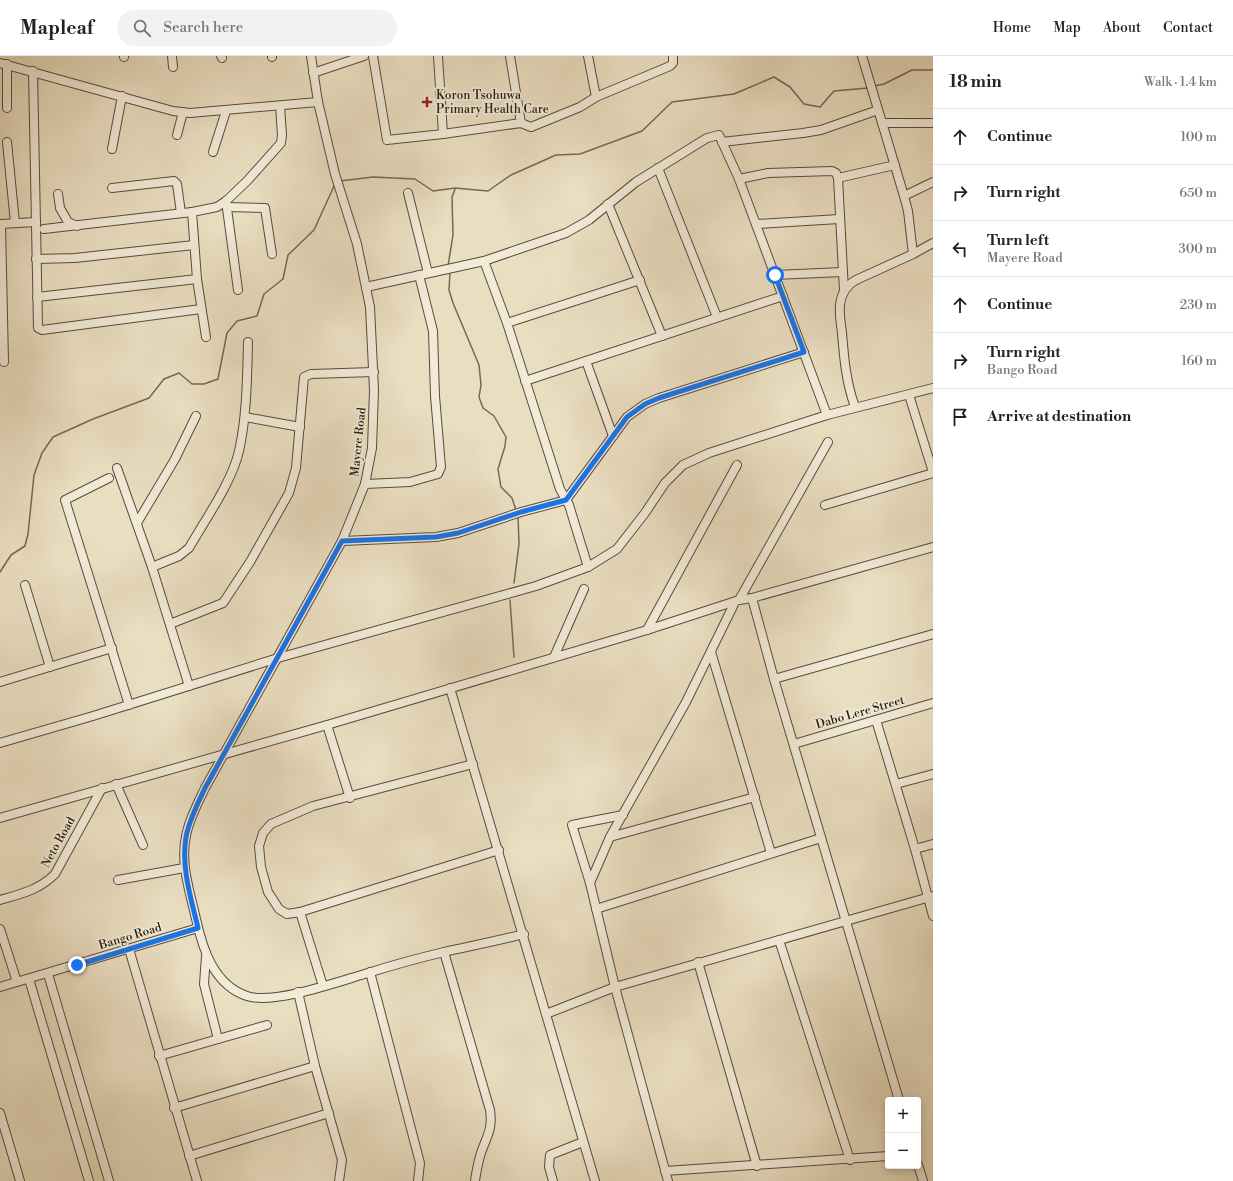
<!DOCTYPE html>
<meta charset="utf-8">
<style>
:root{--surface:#fff;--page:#f2f2f2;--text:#222;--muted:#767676;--line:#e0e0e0}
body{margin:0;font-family:"Libre Bodoni",serif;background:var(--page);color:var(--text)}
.controls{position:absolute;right:12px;bottom:12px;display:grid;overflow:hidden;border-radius:4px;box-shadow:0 2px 6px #0003}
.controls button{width:36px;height:36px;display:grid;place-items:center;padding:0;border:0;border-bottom:1px solid var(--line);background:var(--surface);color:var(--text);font:20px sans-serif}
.stop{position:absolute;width:12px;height:12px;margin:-9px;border:3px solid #1a73e8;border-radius:50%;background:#fff}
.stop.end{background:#1a73e8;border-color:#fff;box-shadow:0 1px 4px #0008}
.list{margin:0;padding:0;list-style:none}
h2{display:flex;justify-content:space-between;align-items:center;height:52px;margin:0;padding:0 16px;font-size:17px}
h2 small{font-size:13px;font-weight:400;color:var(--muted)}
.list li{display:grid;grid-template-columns:26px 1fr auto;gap:12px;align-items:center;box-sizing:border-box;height:56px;padding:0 16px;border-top:1px solid var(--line)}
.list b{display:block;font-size:15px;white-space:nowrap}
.list p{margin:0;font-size:13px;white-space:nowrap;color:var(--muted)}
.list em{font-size:13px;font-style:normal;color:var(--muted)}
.icon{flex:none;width:22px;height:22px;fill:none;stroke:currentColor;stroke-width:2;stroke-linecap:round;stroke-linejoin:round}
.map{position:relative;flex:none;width:933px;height:1125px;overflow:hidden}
header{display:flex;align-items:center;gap:24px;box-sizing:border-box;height:56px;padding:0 20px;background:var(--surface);border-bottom:1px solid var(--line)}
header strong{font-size:19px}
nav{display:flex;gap:22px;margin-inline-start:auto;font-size:14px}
.search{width:280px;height:36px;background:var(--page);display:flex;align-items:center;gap:10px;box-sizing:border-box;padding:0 14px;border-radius:22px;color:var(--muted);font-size:15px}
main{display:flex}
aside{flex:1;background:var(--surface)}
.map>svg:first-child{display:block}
</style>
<header>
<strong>Mapleaf</strong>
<div class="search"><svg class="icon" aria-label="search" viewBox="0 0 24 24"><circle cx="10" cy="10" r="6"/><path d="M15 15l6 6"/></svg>Search here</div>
<nav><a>Home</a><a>Map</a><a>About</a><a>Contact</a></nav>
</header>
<main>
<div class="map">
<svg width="933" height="1125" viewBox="0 0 933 1125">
<rect width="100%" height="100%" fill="#eadec1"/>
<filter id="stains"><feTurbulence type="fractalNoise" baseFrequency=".005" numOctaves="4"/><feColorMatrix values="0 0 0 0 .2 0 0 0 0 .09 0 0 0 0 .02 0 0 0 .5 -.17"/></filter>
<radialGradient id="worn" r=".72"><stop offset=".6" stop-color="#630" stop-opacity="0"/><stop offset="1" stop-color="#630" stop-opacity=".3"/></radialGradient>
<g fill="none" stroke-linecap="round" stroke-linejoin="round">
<!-- stream -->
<g stroke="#736956" stroke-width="1.5">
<path d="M874,30L884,28L912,14H933"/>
<path d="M340,125L373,121L415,123L433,135L455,132L488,135L511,119L556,99L580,98L642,75L672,46L734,38L774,21L790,31L804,48L820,51L834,35L868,32"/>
<path d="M448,210L453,179L452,141L455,133"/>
<path d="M450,216L449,234L453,247L479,309L481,329L479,341L483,352L494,360L506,381L505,390L498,413L501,431L512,442L516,454"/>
<path d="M0,516L11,499L25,490L28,478L34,419L42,397L53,381L93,363L149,342L164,323L179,317L192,328H204L218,323L227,277L237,265L257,260L264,238L283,223L288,199L314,174L335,128"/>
<path d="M514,527L519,488L518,460"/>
<path d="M510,544L514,601"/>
</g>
<!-- minor casing -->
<g stroke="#574c3c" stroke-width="10">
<g id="minor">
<path d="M124,0V1"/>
<path d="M172,0L173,11"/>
<path d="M221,0L222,2"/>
<path d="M272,0V1"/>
<path d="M311,0L318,46L335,118L357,188L370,251L374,334L372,392L365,428L342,485L205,732C198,747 189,763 186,780C180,808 190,836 196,863C203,894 214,929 247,940C274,949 340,925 368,917C393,909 419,902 444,896C471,890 497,885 524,878"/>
<path d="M373,0L387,84L443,78L521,67"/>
<path d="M438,0L443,78"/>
<path d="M510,0L521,67L531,71L580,51L596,41L670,10L673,7V0"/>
<path d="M588,0L596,41"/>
<path d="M862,0L904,140L908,155L913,198"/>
<path d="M0,7L173,55L190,57L318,46"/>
<path d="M33,15L38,272L42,274L201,253"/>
<path d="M313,17L364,0"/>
<path d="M7,52V8"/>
<path d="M882,67H933"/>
<path d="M177,79L183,56"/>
<path d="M7,86L15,167"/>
<path d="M722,86L803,77L821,74L878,54"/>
<path d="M112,93L122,40"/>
<path d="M213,96L226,55"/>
<path d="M658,112L717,261"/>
<path d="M838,122L895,109"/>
<path d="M739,123L768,117L832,115L836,117L838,122L844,235"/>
<path d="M112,132L174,125L177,128L181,157"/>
<path d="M408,137L428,217"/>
<path d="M58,138L60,152L68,166L77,170"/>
<path d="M904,140L933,126"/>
<path d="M226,145L238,234"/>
<path d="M608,148L662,280"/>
<path d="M227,151L265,152L272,198"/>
<path d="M0,168L36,166"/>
<path d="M1,168L4,306"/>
<path d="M756,168L839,163"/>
<path d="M44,173L192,156"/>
<path d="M36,203L75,202L194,189"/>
<path d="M484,205L507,267L560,433L569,449L588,511"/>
<path d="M775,219L843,216"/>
<path d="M366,231L484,205L566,177L589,164L636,126L707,82L719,79L739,123L827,359"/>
<path d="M37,241L197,223"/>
<path d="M507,267L640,224"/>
<path d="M206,281L197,223L192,156L217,151L226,145L247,125L281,87L282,79L280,50"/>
<path d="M586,305L613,380"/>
<path d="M525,325L783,240"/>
<path d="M909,339L933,416"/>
<path d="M855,351C846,326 844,302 842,277C841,268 839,258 840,249C841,238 847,229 856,224L913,198L933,187"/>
<path d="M245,361L300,371"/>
<path d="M117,412L152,511L189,630"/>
<path d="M109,422L65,444L129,649"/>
<path d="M365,428L410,426L438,418L441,411L435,340L433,275L419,219"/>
<path d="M825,449L933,417"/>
<path d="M137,467L175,403L196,360"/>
<path d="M342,485L436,481L458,477L521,456L566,444L627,361L645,348L659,342L804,296"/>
<path d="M152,511L179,500L189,492C205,464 232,426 239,395C247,359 247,322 248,286"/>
<path d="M25,529L50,611"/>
<path d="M752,542L774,623L899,1044"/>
<path d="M739,544L828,386"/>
<path d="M170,568L223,547L250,506L289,437L296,412L304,321L311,318L374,316"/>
<path d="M647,574L737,409"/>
<path d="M711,596L771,797"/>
<path d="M554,601L584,533"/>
<path d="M774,623L933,578"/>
<path d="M0,626L112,592"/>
<path d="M450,632L595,1125"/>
<path d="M876,664L915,793L933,860"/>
<path d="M327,669L350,742"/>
<path d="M0,687L93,660L278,602L536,530L588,511L617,493L645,457L665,427L683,409L709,397L827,359L933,332"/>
<path d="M794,688L933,647"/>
<path d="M473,708L313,750L271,768L263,777L259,790L261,811L268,836L279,853L287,858L300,856L499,794"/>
<path d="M116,728L143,789"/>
<path d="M896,728L933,718"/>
<path d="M0,762L327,669L647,574L739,544L752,542L933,491"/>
<path d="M610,781L755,741"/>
<path d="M915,793L933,788"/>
<path d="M118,824L184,812"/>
<path d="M590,827L572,769L623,759"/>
<path d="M0,844C21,838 39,834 55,818L102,732"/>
<path d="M596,853L821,782"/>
<path d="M300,856L323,930"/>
<path d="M0,873L17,926"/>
<path d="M779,884L850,1104"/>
<path d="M129,893L197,1125"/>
<path d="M444,896L490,1054C493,1076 486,1080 480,1100C478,1108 476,1117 475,1125"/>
<path d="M206,900L204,928L218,983"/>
<path d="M698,906L757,1110"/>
<path d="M370,916L420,1107L418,1125"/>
<path d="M48,918L109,1125"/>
<path d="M29,923L89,1125"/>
<path d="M0,931L198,872"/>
<path d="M298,936L315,1010L342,1104L339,1125"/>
<path d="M546,958L615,931L933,840"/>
<path d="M159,1000L267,969"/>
<path d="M174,1052L315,1010"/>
<path d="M0,1057L20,1125"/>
<path d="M189,1100L329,1057"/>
<path d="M918,1109L923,1125"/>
<path d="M665,1115L888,1100"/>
<path d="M553,1125L549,1111L550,1099L583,1086"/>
<path d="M668,1125L615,931L590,827L610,781L686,646L735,546"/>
</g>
</g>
<!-- minor -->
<use href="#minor" stroke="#f1ead7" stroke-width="8"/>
</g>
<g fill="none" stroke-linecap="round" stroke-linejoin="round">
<!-- route -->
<path stroke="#1a73e8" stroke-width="5" d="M77,909L198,872C191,842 181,812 186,781C189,764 198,747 205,732L342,485L436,481L458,477L521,456L566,444L627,361L645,348L659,342L804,296L775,219"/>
</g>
<!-- markers -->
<path fill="#8f2418" stroke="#f1ead7" stroke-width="1.5" d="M425 40h4v4h4v4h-4v4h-4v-4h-4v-4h4z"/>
<g text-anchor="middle" stroke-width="3.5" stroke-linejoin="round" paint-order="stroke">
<!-- poi labels -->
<g font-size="12" fill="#261c10" stroke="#f1ead7" text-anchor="start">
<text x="436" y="43">Koron Tsohuwa<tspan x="436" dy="14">Primary Health Care</tspan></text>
</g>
<!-- street labels -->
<g font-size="12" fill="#261c10" stroke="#f1ead7">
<text transform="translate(358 386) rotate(-84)" y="4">Mayere Road</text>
<text transform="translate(860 656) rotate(-16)" y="4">Dabo Lere Street</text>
<text transform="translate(58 786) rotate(-61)" y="4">Neto Road</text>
<text transform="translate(130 880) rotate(-17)" y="4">Bango Road</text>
</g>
</g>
<rect width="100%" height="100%" filter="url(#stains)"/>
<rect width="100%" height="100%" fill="url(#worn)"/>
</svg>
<div class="controls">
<button>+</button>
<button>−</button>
</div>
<div class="stop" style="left:775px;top:219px"></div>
<div class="stop end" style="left:77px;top:909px"></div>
</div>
<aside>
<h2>18 min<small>Walk · 1.4 km</small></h2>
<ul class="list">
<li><svg class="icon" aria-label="ahead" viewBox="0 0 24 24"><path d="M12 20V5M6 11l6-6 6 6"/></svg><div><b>Continue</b></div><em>100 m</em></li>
<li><svg class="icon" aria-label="right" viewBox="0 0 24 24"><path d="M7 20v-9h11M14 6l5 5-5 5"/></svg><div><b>Turn right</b></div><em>650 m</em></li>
<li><svg class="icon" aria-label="left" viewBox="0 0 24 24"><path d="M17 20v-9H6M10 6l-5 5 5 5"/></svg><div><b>Turn left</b><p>Mayere Road</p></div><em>300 m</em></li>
<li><svg class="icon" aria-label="ahead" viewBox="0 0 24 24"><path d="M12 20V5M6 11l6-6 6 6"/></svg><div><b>Continue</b></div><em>230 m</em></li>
<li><svg class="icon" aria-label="right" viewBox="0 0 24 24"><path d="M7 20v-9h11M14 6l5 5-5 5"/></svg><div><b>Turn right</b><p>Bango Road</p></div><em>160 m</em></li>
<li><svg class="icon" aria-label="arrive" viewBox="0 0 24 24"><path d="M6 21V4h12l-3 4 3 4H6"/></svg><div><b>Arrive at destination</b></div></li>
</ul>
</aside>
</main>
